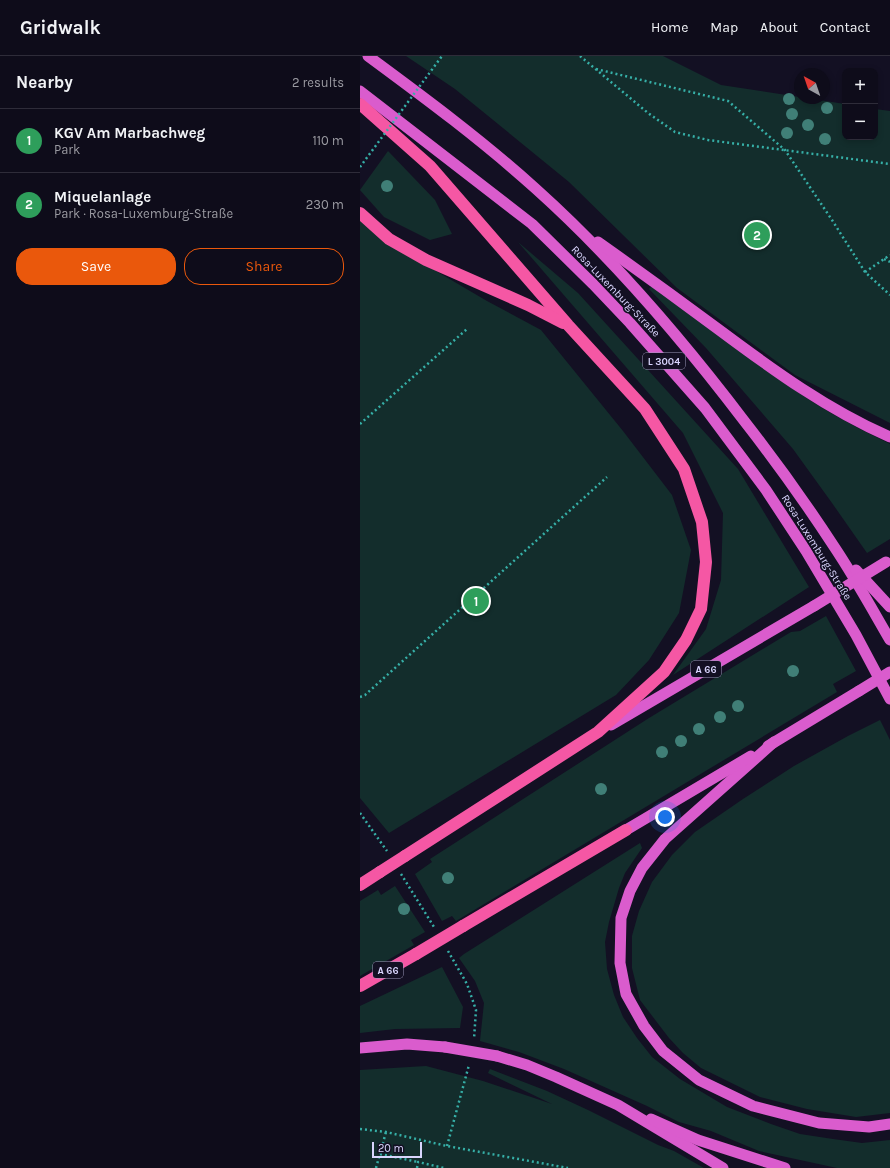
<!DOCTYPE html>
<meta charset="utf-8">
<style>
:root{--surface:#0e0c1a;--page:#171523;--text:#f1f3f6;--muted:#9b9ba2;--line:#2e2c39;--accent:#ea580c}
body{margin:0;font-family:Karla,sans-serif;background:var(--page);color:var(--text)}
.controls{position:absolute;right:12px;top:12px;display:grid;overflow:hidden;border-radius:8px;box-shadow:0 2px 6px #0003}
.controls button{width:36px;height:36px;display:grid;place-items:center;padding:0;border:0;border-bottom:1px solid var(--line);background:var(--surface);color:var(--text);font:20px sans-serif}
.compass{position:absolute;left:434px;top:12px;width:36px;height:36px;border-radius:50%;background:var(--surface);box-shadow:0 2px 6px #0003;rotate:320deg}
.scale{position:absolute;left:12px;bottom:10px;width:50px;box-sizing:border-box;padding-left:4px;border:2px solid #d9d5fd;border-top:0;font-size:11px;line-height:14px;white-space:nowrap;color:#d9d5fd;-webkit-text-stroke:3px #131023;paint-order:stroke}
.you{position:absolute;left:305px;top:761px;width:14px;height:14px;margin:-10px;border:3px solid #fff;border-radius:50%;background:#1a73e8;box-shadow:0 0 0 6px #1a73e833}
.badge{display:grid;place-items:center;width:26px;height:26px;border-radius:50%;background:var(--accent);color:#fff;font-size:13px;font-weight:700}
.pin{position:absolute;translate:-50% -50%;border:2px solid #fff;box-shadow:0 1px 4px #0006}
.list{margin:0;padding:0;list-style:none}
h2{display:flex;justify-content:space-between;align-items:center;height:52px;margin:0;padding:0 16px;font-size:17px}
h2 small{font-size:13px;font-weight:400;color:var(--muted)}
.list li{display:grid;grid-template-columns:26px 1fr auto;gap:12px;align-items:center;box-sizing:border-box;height:64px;padding:0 16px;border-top:1px solid var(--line)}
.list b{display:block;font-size:15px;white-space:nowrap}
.list p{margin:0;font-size:13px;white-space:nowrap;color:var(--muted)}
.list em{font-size:13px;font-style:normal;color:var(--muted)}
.actions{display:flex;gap:8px;padding:12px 16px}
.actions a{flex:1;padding:9px 0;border:1px solid var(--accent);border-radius:16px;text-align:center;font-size:14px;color:var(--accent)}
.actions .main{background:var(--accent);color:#fff}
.map{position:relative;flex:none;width:530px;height:1112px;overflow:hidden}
header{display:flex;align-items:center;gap:24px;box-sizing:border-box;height:56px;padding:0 20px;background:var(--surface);border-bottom:1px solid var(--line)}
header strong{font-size:19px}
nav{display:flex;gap:22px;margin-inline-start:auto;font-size:14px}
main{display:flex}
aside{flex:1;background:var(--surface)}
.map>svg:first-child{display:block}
</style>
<header>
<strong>Gridwalk</strong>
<nav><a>Home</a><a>Map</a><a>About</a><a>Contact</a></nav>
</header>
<main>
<aside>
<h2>Nearby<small>2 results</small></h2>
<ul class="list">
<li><span class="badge" style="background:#2e9e5b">1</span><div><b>KGV Am Marbachweg</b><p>Park</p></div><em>110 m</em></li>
<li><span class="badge" style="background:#2e9e5b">2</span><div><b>Miquelanlage</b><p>Park · Rosa-Luxemburg-Straße</p></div><em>230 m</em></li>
</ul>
<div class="actions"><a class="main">Save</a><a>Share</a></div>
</aside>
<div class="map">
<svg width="530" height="1112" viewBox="0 0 530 1112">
<rect width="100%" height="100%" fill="#131023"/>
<!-- green -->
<g fill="#132d2c">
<path d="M46,0H303L361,29L485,48V81H515V53L530,55V367L435,319L317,232L209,126L95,33Z"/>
<path d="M28,95L75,144L92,178L70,184L24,161L0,134Z"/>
<path d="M0,164L30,188L127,245L181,274L263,375L312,439L331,494L319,557L289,604L256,639L29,777L0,742Z"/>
<path d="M158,186L218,237L378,413L449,531L313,619L346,573L361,524L363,457L323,377Z"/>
<path d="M293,229C342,266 391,305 442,339C470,358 500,373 530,388V483L507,497L472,447L433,393L346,292L289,233Z"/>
<path d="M466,560L496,615L473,628L477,636L96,865L92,860L82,865L55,818L72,806L70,803L289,662L431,576L440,575Z"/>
<path d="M520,664L530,684V1057L496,1061L447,1053L400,1041L341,1012L323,997L309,982L280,944L272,912V880L279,855L292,826L312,799L335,776L383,743L434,710L488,680Z"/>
<path d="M280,787L282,792L265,817L259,832L249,866L245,886L247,913L254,939L263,961L277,982L292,1001L320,1023L367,1051L411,1068L440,1078L473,1083L502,1087L530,1084V1112H477L399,1095L351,1075L319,1066L287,1050L204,1013L159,996L120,985L124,947L115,925L99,902L104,898Z"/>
<path d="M35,830L65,876L51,884L54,889L0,920V845L18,834L21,839Z"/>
<path d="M82,911L103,951L100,972L35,973L0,977V950Z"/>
<path d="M66,1010L123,1025L192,1048L128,1017L130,1013L187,1035L228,1054L298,1089L314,1095L344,1112H0V1014Z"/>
</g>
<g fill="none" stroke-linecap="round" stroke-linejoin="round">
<!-- path -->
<g stroke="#36afa7" stroke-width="2.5" stroke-dasharray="2 3" stroke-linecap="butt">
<path d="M220,0L288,57L315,76L348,84L530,108"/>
<path d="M236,13L368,45L425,94L472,164L505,216L530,239"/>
<path d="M524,203L530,206"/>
<path d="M505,216L530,199"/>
<path d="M0,368L107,273"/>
<path d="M0,641L5,639L247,421"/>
<path d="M0,757L27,795"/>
<path d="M41,818L74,871"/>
<path d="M88,895L107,928L116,954L114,983"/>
<path d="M0,1073L26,1076L87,1090L208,1112"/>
<path d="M87,1090L109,1009"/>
<path d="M20,1098L58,1106"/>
<path d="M16,1112L26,1076"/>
<path d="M57,1112L58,1106L84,1112"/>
</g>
<!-- trunk -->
<g stroke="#da5ccd" stroke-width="11">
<path d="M8,0C65,42 123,85 176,133C254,203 322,283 385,366C417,407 447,449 475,492C495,522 512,553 530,584"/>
<path d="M0,35L172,168L233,228L270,267L345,352L406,434L446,495L496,579L530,643"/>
<path d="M238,186C279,215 319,244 358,273C413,314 468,354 530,381"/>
<path d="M496,514L530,551"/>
<path d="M251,669L454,550"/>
<path d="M414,686L305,783L282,812L270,835L261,862L260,907L266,938L284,970L303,995L339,1024L393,1050L459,1067L509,1071L530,1068"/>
<path d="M408,690L499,635"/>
<path d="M266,774L391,700"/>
<path d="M0,992L47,988L85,991"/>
<path d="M137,1000L167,1009L196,1021L258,1049L363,1112"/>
<path d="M291,1063L338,1084L425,1112"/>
</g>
<!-- motorway -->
<g stroke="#f557a4" stroke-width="12">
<path d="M0,48L70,110L208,269L285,353L324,413L342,466L346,506L341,553L326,584L304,616L238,676L45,800"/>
<path d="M0,157L29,183L66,204L168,249L203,267"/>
<path d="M0,829L20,816"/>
<path d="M103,870L266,774"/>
<path d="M0,930L56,898"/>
</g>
<!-- path-bridge -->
<path stroke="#36afa7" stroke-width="2.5" stroke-dasharray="2 3" stroke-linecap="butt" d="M0,111L82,0"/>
<!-- trunk-bridge -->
<g stroke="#da5ccd" stroke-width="11">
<path d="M454,550L526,506"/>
<path d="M499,635L530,616"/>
<path d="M85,991L137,1000"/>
</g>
<!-- motorway-bridge -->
<g stroke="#f557a4" stroke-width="12">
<path d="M20,816L45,800"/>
<path d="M56,898L103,870"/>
</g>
</g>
<!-- trees -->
<g fill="#407f77">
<circle cx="429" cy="43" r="6"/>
<circle cx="467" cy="52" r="6"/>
<circle cx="432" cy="58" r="6"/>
<circle cx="448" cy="69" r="6"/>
<circle cx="427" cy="77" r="6"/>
<circle cx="465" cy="83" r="6"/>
<circle cx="27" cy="130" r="6"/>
<circle cx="433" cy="615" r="6"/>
<circle cx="378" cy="650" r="6"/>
<circle cx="360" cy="661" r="6"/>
<circle cx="339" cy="673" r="6"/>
<circle cx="321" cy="685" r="6"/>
<circle cx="302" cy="696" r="6"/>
<circle cx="241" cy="733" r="6"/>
<circle cx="88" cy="822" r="6"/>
<circle cx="44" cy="853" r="6"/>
</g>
<g text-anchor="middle" stroke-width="3.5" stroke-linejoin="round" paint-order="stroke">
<!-- shield labels -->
<g fill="#131023" stroke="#9e9abc" stroke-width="1">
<rect x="283" y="297" width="42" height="16" rx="3"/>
<rect x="331" y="605" width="30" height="16" rx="3"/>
<rect x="13" y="906" width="30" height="16" rx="3"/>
</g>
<g font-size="10" font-weight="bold" fill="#d9d5fd">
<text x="304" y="309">L 3004</text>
<text x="346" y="617">A 66</text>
<text x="28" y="918">A 66</text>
</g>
<!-- street labels -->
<g font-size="11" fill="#d9d5fd" stroke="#131023">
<text transform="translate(256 235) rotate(46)" y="4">Rosa-Luxemburg-Straße</text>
<text transform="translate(457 491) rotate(58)" y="4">Rosa-Luxemburg-Straße</text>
</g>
</g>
</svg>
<div class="controls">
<button>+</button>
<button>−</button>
</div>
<svg class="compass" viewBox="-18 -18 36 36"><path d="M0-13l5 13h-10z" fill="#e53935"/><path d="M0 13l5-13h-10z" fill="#9b9ba2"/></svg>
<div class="scale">20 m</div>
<div class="you"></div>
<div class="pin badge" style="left:116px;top:545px;background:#2e9e5b">1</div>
<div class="pin badge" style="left:397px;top:179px;background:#2e9e5b">2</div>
</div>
</main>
